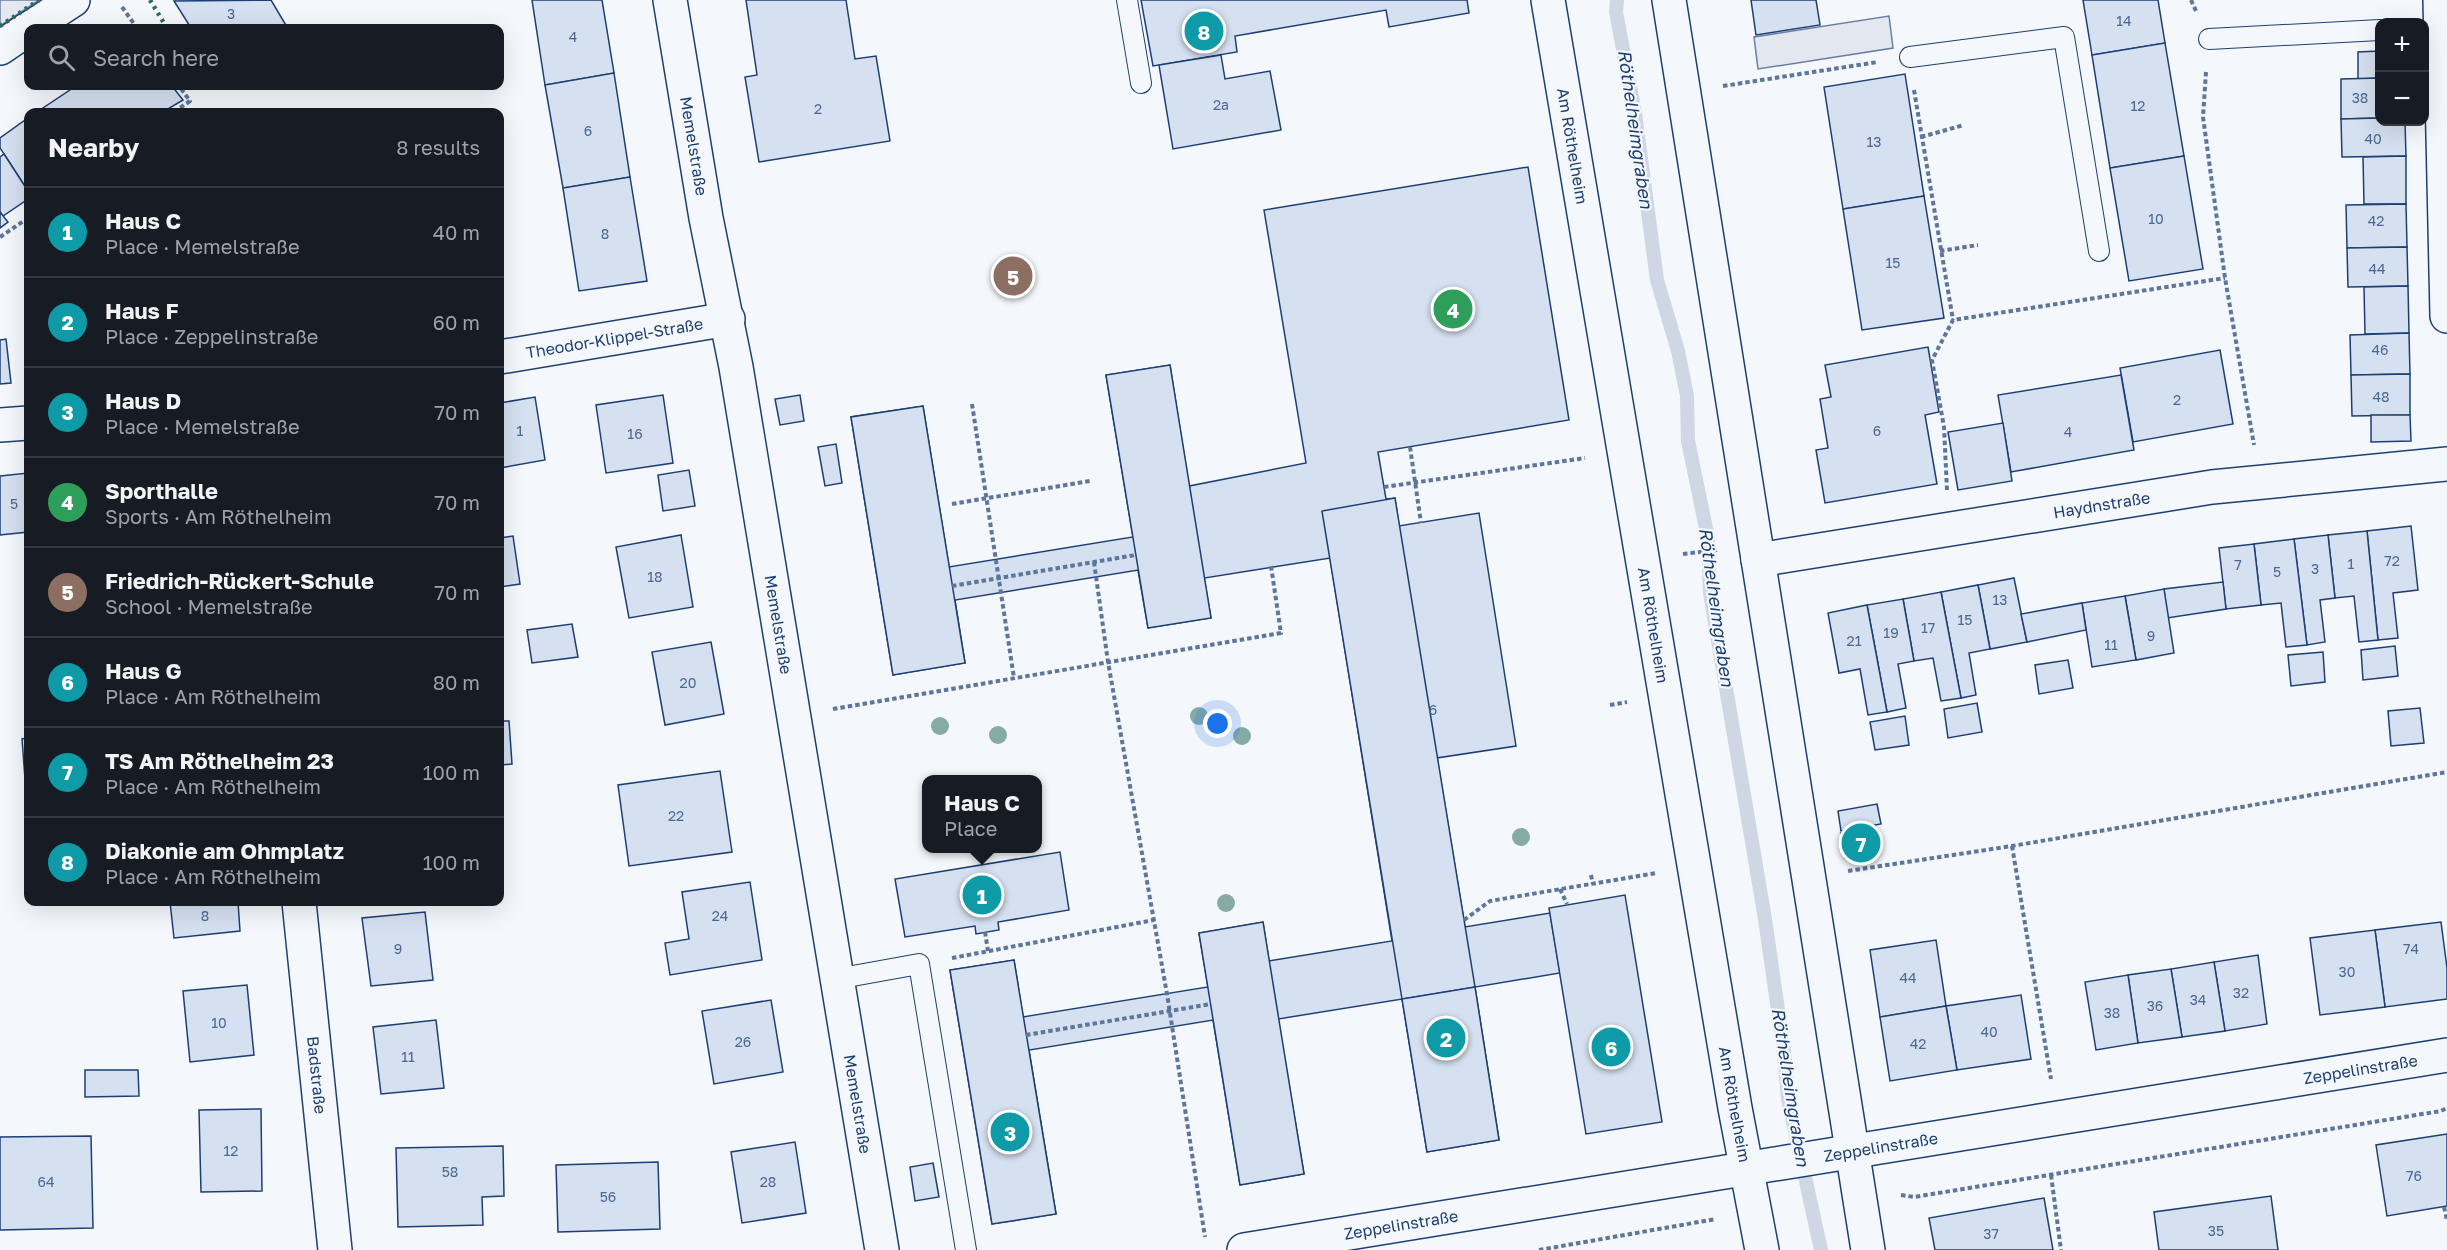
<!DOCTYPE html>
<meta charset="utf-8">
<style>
:root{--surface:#171b24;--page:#242831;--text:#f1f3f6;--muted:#9ea1a6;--line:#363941;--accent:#c62828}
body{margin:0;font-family:"Golos Text",sans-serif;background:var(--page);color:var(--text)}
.controls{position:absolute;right:18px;top:18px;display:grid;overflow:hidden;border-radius:12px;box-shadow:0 6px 24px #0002}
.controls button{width:54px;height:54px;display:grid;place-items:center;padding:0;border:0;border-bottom:2px solid var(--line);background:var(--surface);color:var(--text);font:30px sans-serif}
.you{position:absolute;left:1218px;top:724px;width:21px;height:21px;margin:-15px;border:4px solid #fff;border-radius:50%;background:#1a73e8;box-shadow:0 0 0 9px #1a73e833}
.badge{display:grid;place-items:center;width:39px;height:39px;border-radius:50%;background:var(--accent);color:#fff;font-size:20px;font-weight:700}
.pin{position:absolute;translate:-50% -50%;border:3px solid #fff;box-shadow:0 2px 6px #0006}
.popup{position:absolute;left:922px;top:775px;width:120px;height:78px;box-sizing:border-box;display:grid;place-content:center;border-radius:12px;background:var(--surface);filter:drop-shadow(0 2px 4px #0005);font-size:20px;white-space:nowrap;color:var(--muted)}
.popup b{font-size:22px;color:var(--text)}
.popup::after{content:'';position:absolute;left:50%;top:100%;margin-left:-12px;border:12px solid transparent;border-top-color:var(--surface)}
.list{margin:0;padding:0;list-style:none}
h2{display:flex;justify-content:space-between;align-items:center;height:78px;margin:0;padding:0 24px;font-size:26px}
h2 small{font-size:20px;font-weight:400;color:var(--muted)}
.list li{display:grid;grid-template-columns:39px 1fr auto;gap:18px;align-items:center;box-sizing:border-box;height:90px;padding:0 24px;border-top:2px solid var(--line)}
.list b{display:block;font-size:22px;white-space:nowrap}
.list p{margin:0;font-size:20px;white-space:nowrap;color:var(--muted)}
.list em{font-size:20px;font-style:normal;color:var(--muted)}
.icon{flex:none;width:33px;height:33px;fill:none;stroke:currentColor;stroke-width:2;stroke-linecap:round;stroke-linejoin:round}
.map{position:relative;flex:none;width:2447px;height:1250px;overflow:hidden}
.search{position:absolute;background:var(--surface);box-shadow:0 6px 24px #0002;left:24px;top:24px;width:480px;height:66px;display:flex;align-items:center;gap:15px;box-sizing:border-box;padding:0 21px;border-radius:12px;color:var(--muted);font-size:22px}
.panel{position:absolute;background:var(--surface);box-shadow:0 6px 24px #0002;left:24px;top:108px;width:480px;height:798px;border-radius:12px}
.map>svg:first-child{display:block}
</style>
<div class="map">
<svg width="2447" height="1250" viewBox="0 0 2447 1250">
<rect width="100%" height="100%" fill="#f4f7fb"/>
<!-- green -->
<path fill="#e3e9f0" stroke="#687fa3" stroke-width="1.5" d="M0,0H39L0,26Z"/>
<!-- parking -->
<path fill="#e3e8f0" stroke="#687fa3" stroke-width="1.5" d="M1889,16L1893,48L1758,69L1754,37Z"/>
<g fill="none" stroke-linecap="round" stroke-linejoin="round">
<!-- stream -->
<path stroke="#cfd7e4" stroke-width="14" d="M1617,0L1616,12L1635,113L1657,280L1678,351L1687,396L1688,441L1708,538L1710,593L1765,919L1784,1052L1788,1099L1821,1250"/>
</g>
<!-- building -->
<g fill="#d5e0f0" stroke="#1d3f73" stroke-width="1.5">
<path d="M271,0L287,27L285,28H191L174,1Z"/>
<path d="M532,0H602L614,73L545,85Z"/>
<path d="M746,0H846L855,59L876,56L890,141L759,162L745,77L757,75Z"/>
<path d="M1141,0H1467L1469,13L1389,27L1386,10L1235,36L1237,52L1153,66Z"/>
<path d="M1751,0H1816L1820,25L1756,35Z"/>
<path d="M2083,0H2158L2165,43L2092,55Z"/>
<path d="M2165,43L2184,156L2110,168L2092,55Z"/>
<path d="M2380,51V78L2358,79V52Z"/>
<path d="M1221,55L1225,79L1270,71L1281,130L1173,149L1159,65Z"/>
<path d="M614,73L630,177L563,188L545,85Z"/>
<path d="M1905,74L1924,196L1843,209L1824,87Z"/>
<path d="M2380,78V118L2341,119V79Z"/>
<path d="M76,86H172L183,100L163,112H37Z"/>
<path d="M28,118V191L0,148V138Z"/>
<path d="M2380,118V122H2405L2406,156L2342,157L2341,119Z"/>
<path d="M4,154L28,191V199L3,216L0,212V157Z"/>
<path d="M2184,156L2203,269L2129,281L2110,168Z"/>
<path d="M2406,156V204H2364L2363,157Z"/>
<path d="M1528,167L1569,420L1378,452L1386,499L1395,498L1399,526L1479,513L1516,746L1437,758L1465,927L1550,913L1560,973L1475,987L1499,1140L1427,1152L1402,999L1278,1019L1304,1174L1240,1185L1213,1020L1029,1050L1056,1214L992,1224L950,970L1014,960L1023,1017L1208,987L1199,933L1263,922L1269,961L1392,941L1330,558L1204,578L1211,618L1148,628L1138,570L955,600L965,663L893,675L851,417L923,406L949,567L1133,537L1106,375L1170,365L1189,486L1306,463L1264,210Z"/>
<path d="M630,177L647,281L579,291L563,188Z"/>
<path d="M1924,196L1944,318L1862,330L1843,209Z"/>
<path d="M2406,204L2407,247L2347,248L2346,205Z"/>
<path d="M0,212L8,222L0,228Z"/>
<path d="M2407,247L2408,286L2348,287L2347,248Z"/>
<path d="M2408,286L2409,333L2365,334L2364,287Z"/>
<path d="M2409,333L2410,374L2351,375L2350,335Z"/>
<path d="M6,339L11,383L0,384V340Z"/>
<path d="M1928,347L1939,412L1925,415L1937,484L1825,503L1816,450L1828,448L1820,399L1831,397L1825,365Z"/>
<path d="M2220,350L2233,424L2133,442L2120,368Z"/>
<path d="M1170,365L1211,618L1148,628L1106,375Z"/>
<path d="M2410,374V415L2352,416L2351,375Z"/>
<path d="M2121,375L2134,450L2011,472L1998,395Z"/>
<path d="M663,395L673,463L606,473L596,405Z"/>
<path d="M800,395L804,421L780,425L775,399Z"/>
<path d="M535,397L545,460L500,468V403Z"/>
<path d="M923,406L965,663L893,675L851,417Z"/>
<path d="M2371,415H2410L2411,441L2371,442Z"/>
<path d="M2003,423L2012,481L1958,490L1948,432Z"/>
<path d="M836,444L842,483L825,486L818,447Z"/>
<path d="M689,470L695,506L663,511L658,475Z"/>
<path d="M28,473V532L0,535V476Z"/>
<path d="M1395,498L1475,987L1402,999L1322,511Z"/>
<path d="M2411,526L2418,590L2393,593L2398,638L2378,640L2367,531Z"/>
<path d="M2367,531L2378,640L2359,642L2354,596L2335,598L2328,535Z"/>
<path d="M681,535L693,607L629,618L616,547Z"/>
<path d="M2328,535L2335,598L2320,600L2325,642L2307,645L2294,539Z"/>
<path d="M513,536L520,584L500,587V538Z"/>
<path d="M2294,539L2307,645L2286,647L2281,603L2261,605L2254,544Z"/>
<path d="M2254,544L2261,605L2226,609L2219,548Z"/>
<path d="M2014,578L2027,642L1990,649L1978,585Z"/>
<path d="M2223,582L2226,609L2167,618L2164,589Z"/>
<path d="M1978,585L1990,649L1969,653L1976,695L1961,698L1941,592Z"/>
<path d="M2164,589L2174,653L2136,660L2125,596Z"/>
<path d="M1941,592L1961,698L1941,701L1933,658L1914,661L1903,599Z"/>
<path d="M2125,596L2136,660L2092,667L2082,603Z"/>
<path d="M1903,599L1914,661L1898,664L1906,708L1887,712L1867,605Z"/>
<path d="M2082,603L2086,630L2027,642L2021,614Z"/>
<path d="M1867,605L1887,712L1868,715L1860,669L1839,673L1828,613Z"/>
<path d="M572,624L578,657L532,663L527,630Z"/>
<path d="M711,642L724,714L665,725L652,652Z"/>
<path d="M2395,646L2398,676L2363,680L2361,650Z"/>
<path d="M2323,652L2325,682L2291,686L2288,655Z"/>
<path d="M2068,660L2073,688L2039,694L2035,665Z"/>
<path d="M1977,703L1982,732L1948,738L1944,709Z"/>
<path d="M2420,708L2424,743L2391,746L2388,711Z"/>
<path d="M1905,716L1909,745L1875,750L1870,722Z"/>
<path d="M500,721H509L512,764L500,765Z"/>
<path d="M28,738V779H25L22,739Z"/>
<path d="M720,771L732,852L629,866L618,785Z"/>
<path d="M1877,804L1881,824L1841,831L1838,811Z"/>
<path d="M1876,828L1880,853L1845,858L1841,833Z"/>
<path d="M1060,852L1069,910L998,922L999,930L976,934L975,926L905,937L895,879Z"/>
<path d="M750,882L762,960L670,975L665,943L689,939L682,892Z"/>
<path d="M1625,895L1662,1122L1586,1134L1549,908Z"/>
<path d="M170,902H238L240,931L174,938Z"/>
<path d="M425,912L433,980L371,986L362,918Z"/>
<path d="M1263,922L1304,1174L1240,1185L1199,933Z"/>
<path d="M2441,922L2447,968V999L2385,1007L2375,930Z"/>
<path d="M2375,930L2385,1007L2320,1015L2310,938Z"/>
<path d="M1936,940L1946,1006L1880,1017L1870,950Z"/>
<path d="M2258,955L2267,1024L2225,1031L2214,962Z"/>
<path d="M1014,960L1056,1214L992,1224L950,970Z"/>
<path d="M2214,962L2225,1031L2182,1037L2171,969Z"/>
<path d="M2171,969L2182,1037L2138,1043L2128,975Z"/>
<path d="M2128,975L2138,1043L2096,1050L2085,982Z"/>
<path d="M247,985L254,1055L190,1062L183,991Z"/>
<path d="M1475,987L1499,1140L1427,1152L1402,999Z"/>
<path d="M2021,995L2031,1059L1957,1070L1946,1006Z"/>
<path d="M771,1000L783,1072L714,1084L702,1011Z"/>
<path d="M1946,1006L1957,1070L1890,1081L1880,1017Z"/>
<path d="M436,1020L444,1088L381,1094L373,1027Z"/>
<path d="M85,1070H138L139,1096L85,1097Z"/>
<path d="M261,1109L262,1191L201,1192L199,1110Z"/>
<path d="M2447,1134V1206L2387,1216L2376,1145Z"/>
<path d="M91,1136L93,1228L0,1230V1137Z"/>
<path d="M795,1142L806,1213L742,1223L731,1152Z"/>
<path d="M503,1146L504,1196L482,1197L483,1225L398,1227L396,1148Z"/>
<path d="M658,1162L660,1229L558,1232L556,1165Z"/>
<path d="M933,1163L939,1197L915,1201L910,1167Z"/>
<path d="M2271,1196L2278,1250H2159L2154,1212Z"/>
<path d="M2044,1198L2053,1250H1935L1929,1218Z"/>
</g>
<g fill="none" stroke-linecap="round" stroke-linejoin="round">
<!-- service casing -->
<g stroke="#1d3f73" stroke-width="22">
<g id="service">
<path d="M1127,0L1141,83"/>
<path d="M2209,39L2380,30"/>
<path d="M1910,57L2064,37L2099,251"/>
<path d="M836,979L919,964L966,1250"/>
</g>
</g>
<!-- minor casing -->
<g stroke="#1d3f73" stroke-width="36">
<g id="minor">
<path id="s1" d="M670,0L706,218L736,367L882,1250"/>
<path id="s2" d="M1548,0L1735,1108L1762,1250"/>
<path d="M1669,0L1868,1250"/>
<path d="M2440,0L2447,316"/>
<path d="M30,28L73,0"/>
<path d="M0,48L28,29"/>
<path id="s3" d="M500,357L728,319"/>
<path d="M0,425L28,423"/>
<path id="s4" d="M1758,560L2212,487L2447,464"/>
<path id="s5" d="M299,902L335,1250"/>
<path id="s6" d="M1244,1250L2447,1055"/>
</g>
</g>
<!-- path -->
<g stroke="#5e769c" stroke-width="4" stroke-dasharray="4.5 3" stroke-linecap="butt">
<path d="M2191,0L2196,11"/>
<path d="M122,7L137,28"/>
<path d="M2206,72L2203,117L2225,278L2254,445"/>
<path d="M1723,86L1878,62"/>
<path d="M1914,90L1953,320"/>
<path d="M174,112L190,101L179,86"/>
<path d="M1921,137L1964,125"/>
<path d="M0,237L28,218"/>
<path d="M1940,251L1978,245"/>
<path d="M972,404L1014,678"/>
<path d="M1410,447L1421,523"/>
<path d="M1384,487L1585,458"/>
<path d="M1947,490L1944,427L1932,360L1953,320L2225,278"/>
<path d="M952,504L1090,481"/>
<path d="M1683,554L1717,550"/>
<path d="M1094,562L1108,662L1167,994L1205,1237"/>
<path d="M952,586L1136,555"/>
<path d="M1610,705L1627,702"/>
<path d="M833,709L1281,633L1271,566"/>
<path d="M2012,846L2051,1079"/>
<path d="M1848,871L2012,846L2447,772"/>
<path d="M1591,875L1593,884"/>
<path d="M1560,889L1567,904"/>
<path d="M1464,920L1490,901L1656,873"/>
<path d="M985,932L988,951"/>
<path d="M952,958L1154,920"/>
<path d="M1026,1035L1211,1004"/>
<path d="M2051,1175L2061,1250"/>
<path d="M1901,1195L1914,1197L2441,1111L2447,1108"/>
<path d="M2444,1207L2447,1220"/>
<path d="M1539,1250L1716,1219"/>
</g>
<!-- service -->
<use href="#service" stroke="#f4f7fb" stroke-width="20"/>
<!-- minor -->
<use href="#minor" stroke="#f4f7fb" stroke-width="33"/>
<!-- hedge -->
<g stroke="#2c6c60" stroke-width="4.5" stroke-dasharray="3 4.5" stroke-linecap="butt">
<path d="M150,0L167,28"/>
<path d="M0,26L39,0"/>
</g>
</g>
<!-- trees -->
<g fill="#86aba6">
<circle cx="1199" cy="716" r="9"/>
<circle cx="940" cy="726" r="9"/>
<circle cx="998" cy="735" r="9"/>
<circle cx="1242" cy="736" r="9"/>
<circle cx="1521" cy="837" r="9"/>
<circle cx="1226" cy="903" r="9"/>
</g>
<g text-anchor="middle" stroke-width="4.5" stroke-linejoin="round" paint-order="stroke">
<!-- number labels -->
<g font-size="14" fill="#4b6792">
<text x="231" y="19">3</text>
<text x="2124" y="26">14</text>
<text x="573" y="42">4</text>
<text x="2360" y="103">38</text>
<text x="1221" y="110">2a</text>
<text x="2138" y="111">12</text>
<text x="818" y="114">2</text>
<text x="588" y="136">6</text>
<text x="2373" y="144">40</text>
<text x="1874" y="147">13</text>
<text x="2156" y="224">10</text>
<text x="2376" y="226">42</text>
<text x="605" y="239">8</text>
<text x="1893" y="268">15</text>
<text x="2377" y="274">44</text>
<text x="2380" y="355">46</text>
<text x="2381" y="402">48</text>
<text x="2177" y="405">2</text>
<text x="520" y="436">1</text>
<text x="1877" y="436">6</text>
<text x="2068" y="437">4</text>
<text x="635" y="439">16</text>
<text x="14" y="509">5</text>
<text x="2392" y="566">72</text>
<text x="2351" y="569">1</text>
<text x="2238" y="570">7</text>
<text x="2315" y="574">3</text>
<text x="2277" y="577">5</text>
<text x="655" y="582">18</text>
<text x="2000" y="605">13</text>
<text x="1965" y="625">15</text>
<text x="1928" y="633">17</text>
<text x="1891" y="638">19</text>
<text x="2151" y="641">9</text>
<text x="1854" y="646">21</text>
<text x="2111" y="650">11</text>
<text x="688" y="688">20</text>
<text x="1433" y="715">6</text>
<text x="676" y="821">22</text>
<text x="205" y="921">8</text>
<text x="720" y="921">24</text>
<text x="398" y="954">9</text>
<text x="2411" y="954">74</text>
<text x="2347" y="977">30</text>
<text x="1908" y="983">44</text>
<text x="2241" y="998">32</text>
<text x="2198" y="1005">34</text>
<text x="2155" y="1011">36</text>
<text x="2112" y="1018">38</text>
<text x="219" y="1028">10</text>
<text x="1989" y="1037">40</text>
<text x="743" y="1047">26</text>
<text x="1918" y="1049">42</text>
<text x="408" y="1062">11</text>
<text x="231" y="1156">12</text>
<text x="450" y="1177">58</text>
<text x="2414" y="1181">76</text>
<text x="46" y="1187">64</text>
<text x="768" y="1187">28</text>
<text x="608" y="1202">56</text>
<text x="2216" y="1236">35</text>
<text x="1991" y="1239">37</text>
</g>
<!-- street labels -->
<g font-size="16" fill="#1d3f73" stroke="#f4f7fb">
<text dy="6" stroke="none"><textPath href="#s1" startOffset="148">Memelstraße</textPath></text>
<text dy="6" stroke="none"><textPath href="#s2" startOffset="148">Am Röthelheim</textPath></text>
<text dy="6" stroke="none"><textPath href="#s3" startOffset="116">Theodor-Klippel-Straße</textPath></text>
<text dy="6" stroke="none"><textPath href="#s4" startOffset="348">Haydnstraße</textPath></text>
<text dy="6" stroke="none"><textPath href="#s1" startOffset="634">Memelstraße</textPath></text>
<text dy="6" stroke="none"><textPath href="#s2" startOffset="634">Am Röthelheim</textPath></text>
<text dy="6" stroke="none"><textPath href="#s6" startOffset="1131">Zeppelinstraße</textPath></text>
<text dy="6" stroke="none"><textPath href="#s5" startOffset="174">Badstraße</textPath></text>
<text dy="6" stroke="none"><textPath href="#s1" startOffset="1120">Memelstraße</textPath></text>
<text dy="6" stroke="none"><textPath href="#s2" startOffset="1120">Am Röthelheim</textPath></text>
<text dy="6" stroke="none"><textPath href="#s6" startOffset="645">Zeppelinstraße</textPath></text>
<text dy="6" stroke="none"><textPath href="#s6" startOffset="159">Zeppelinstraße</textPath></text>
</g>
<!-- water labels -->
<g font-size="18" font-style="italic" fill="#1d3f73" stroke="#f4f7fb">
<text transform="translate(1635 129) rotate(82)" y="6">Röthelheimgraben</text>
<text transform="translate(1716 607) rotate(82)" y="6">Röthelheimgraben</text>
<text transform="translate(1790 1087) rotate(81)" y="6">Röthelheimgraben</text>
</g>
</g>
</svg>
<div class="controls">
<button>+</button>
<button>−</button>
</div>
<div class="you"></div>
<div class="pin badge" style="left:982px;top:895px;background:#0f9aa8">1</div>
<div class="popup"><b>Haus C</b>Place</div>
<div class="pin badge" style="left:1446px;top:1038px;background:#0f9aa8">2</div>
<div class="pin badge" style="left:1010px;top:1132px;background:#0f9aa8">3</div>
<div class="pin badge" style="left:1453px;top:309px;background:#2e9e5b">4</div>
<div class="pin badge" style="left:1013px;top:276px;background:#8d6e63">5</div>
<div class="pin badge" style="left:1611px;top:1047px;background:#0f9aa8">6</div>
<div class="pin badge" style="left:1861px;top:843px;background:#0f9aa8">7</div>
<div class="pin badge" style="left:1204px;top:31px;background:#0f9aa8">8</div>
<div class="search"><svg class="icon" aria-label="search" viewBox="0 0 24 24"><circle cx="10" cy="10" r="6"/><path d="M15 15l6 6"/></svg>Search here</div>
<section class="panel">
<h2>Nearby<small>8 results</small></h2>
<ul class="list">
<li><span class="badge" style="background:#0f9aa8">1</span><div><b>Haus C</b><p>Place · Memelstraße</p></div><em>40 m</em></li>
<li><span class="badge" style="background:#0f9aa8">2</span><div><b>Haus F</b><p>Place · Zeppelinstraße</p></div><em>60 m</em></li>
<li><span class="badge" style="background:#0f9aa8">3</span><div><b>Haus D</b><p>Place · Memelstraße</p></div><em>70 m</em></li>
<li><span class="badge" style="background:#2e9e5b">4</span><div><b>Sporthalle</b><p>Sports · Am Röthelheim</p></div><em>70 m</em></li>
<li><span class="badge" style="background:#8d6e63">5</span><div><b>Friedrich-Rückert-Schule</b><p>School · Memelstraße</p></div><em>70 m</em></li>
<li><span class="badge" style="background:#0f9aa8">6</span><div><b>Haus G</b><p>Place · Am Röthelheim</p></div><em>80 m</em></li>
<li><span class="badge" style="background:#0f9aa8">7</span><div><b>TS Am Röthelheim 23</b><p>Place · Am Röthelheim</p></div><em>100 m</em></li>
<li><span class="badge" style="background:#0f9aa8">8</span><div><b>Diakonie am Ohmplatz</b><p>Place · Am Röthelheim</p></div><em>100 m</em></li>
</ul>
</section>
</div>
